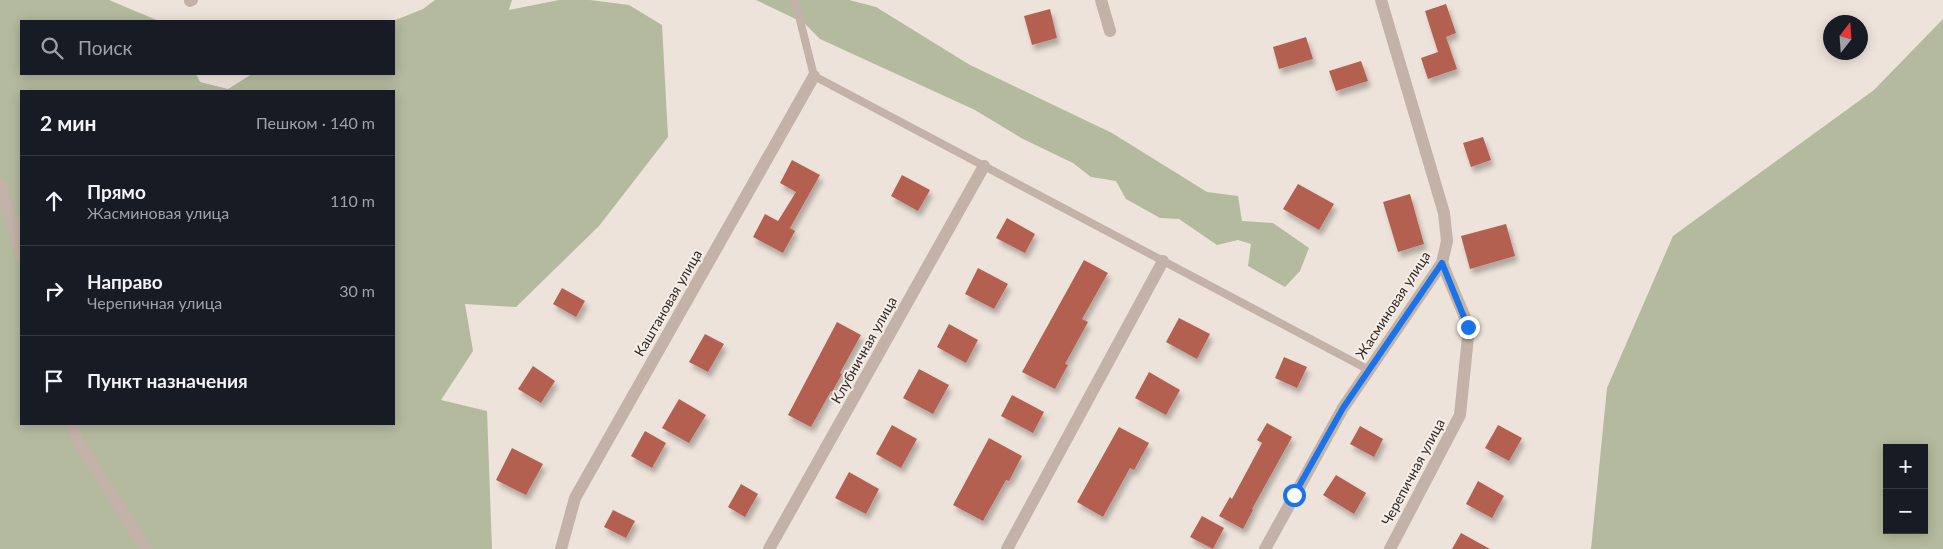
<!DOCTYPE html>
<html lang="ru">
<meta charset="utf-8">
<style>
:root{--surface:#171b24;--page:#20242c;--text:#f1f3f6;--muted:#9ea1a6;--line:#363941}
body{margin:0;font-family:Lato,sans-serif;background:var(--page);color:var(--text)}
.controls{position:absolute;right:15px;bottom:15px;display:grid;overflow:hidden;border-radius:0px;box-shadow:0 2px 12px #0003}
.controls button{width:45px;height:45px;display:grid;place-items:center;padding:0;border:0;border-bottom:1px solid var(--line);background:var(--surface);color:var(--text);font:25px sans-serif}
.compass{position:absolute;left:1823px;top:15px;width:45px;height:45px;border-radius:50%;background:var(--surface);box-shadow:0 2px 12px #0003;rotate:17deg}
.stop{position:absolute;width:15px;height:15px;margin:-11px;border:4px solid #1a73e8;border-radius:50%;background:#fff}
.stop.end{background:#1a73e8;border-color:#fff;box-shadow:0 1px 5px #0008}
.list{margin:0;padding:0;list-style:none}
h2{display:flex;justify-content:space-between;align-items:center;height:65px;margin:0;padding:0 20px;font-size:21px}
h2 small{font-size:16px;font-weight:400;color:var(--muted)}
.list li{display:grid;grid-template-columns:32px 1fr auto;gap:15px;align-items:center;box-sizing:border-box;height:90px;padding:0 20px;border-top:1px solid var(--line)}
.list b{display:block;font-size:19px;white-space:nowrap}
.list p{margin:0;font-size:16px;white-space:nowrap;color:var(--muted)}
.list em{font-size:16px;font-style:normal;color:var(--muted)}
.icon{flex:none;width:28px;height:28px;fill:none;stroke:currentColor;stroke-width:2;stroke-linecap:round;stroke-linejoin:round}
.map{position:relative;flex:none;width:1943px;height:549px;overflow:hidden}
.search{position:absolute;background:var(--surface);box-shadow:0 2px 12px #0003;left:20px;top:20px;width:375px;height:55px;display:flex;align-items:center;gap:12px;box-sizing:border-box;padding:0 18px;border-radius:0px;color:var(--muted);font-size:19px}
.panel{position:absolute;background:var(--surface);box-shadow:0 2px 12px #0003;left:20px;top:90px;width:375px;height:335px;border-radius:0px}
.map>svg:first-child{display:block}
</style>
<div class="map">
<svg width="1943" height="549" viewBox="0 0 1943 549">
<defs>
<filter id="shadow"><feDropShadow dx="3" dy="5.5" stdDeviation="2.5" flood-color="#0004"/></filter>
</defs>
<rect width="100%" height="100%" fill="#ede3da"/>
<!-- green -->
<g fill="#b3ba9d" fill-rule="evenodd">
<path d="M0,0H109L159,21H21V74H196L200,82L228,89L252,74H394L393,21L423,9L435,0H512L509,10L559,0H590L629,5L662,25L668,137L599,226L516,307L465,304L473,351L441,400L487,411L492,549H0ZM21,91H394V424H21Z"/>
<path d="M756,0H849L876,7L970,65L1112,133L1207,192L1238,196L1242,221L1273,223L1309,248L1300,271L1285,287L1248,266L1251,244L1238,240L1217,245L1179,219L1160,218L1126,199L1116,181L1091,177L1073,163L1023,139L975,110L820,39L804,23Z"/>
<path d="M1943,19V549H1591L1607,388L1673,236L1874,90ZM1887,448H1924V530H1887Z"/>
</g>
<!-- building -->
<g fill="#b46051" filter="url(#shadow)">
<path d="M1446,4L1456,33L1446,37L1457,69L1428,79L1421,58L1438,52L1425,11Z"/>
<path d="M1050,9L1057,38L1032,45L1024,16Z"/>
<path d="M1306,37L1313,59L1279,69L1273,47Z"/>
<path d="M1361,61L1368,81L1336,91L1329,71Z"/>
<path d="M1483,137L1491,160L1471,167L1463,143Z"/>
<path d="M792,160L820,175L790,228L795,231L783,253L753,237L765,214L778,221L796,192L780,183Z"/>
<path d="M902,175L930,190L918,211L891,196Z"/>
<path d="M1298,184L1334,204L1319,230L1283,209Z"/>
<path d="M1410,194L1424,244L1398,252L1383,202Z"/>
<path d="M1007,218L1035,234L1025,253L996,238Z"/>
<path d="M1506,224L1515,256L1470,269L1461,236Z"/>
<path d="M1084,260L1108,273L1082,319L1088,322L1065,364L1068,365L1055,389L1022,372Z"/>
<path d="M978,268L1008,284L994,309L965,294Z"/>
<path d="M562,288L585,301L576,317L553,304Z"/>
<path d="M1179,318L1210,334L1197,359L1166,342Z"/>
<path d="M837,322L861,335L840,373L842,374L832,392L831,391L811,427L788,415Z"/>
<path d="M949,324L978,340L966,363L937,347Z"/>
<path d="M705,334L724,344L708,372L689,362Z"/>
<path d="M1284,357L1307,367L1297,388L1275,378Z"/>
<path d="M533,366L555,381L541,403L518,389Z"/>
<path d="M919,369L949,385L933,414L903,398Z"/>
<path d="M1149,372L1180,390L1166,415L1135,398Z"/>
<path d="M1012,395L1044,412L1033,433L1001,416Z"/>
<path d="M679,399L706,415L689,443L662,428Z"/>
<path d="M1267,423L1292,437L1252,509L1253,510L1243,529L1219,516L1230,497L1232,499L1262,443L1257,440Z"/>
<path d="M892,425L917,439L901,468L876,454Z"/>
<path d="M1498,425L1522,438L1509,461L1485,448Z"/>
<path d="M1360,426L1383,439L1374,457L1350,444Z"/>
<path d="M1119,427L1149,443L1134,470L1130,468L1103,517L1077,502Z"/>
<path d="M645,431L666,443L652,468L631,456Z"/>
<path d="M989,438L1022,456L1009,481L1006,480L983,521L953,505Z"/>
<path d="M512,448L543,464L526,495L496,480Z"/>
<path d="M849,472L879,489L866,514L835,498Z"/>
<path d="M1336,475L1366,493L1354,514L1323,495Z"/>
<path d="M1478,481L1504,496L1492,518L1466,504Z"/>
<path d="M741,484L758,494L745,517L728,507Z"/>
<path d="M613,510L635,521L626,538L604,527Z"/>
<path d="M1202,516L1224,528L1213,549L1190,537Z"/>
<path d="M1461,533L1490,549H1452Z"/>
</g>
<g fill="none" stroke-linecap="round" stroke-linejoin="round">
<!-- lane -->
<path stroke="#c3b2a8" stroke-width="8" d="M795,0L814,76L1369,370"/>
<!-- street -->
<g stroke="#c3b2a8" stroke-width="12">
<path d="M1101,0L1110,31"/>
<path d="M190,1L192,0"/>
<path d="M0,183L21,254"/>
<path d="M72,424L78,441L146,549"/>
<path d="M561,549L575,498L814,76"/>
<path d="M769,549L984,166"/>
<path d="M1007,549L1163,261"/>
<path d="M1265,549L1343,408L1442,263L1447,241L1444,213L1381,0"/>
<path d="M1390,549L1460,415L1469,327L1442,263"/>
</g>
</g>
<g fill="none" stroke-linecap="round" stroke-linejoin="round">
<!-- route -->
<path stroke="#1a73e8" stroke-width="6" d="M1294,495L1343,408L1442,263L1468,327"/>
</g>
<g text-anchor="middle" stroke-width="4" stroke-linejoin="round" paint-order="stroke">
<!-- street labels -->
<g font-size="14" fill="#312927" stroke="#f6ede6">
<text transform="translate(668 303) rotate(-60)" y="5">Каштановая улица</text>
<text transform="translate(1393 305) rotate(-57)" y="5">Жасминовая улица</text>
<text transform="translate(864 350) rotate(-61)" y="5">Клубничная улица</text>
<text transform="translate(1413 472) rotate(-62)" y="5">Черепичная улица</text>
</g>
</g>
</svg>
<div class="controls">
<button>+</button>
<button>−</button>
</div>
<svg class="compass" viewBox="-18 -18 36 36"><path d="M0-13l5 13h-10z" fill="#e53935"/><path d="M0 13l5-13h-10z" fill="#9ea1a6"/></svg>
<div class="stop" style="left:1294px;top:495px"></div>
<div class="stop end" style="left:1468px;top:327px"></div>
<div class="search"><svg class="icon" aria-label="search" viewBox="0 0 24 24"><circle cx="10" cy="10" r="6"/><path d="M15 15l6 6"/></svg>Поиск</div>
<section class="panel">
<h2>2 мин<small>Пешком · 140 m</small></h2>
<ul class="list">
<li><svg class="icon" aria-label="ahead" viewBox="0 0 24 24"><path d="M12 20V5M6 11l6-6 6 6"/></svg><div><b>Прямо</b><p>Жасминовая улица</p></div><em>110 m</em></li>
<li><svg class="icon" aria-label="right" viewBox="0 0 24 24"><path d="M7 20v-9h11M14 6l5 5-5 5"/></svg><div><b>Направо</b><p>Черепичная улица</p></div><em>30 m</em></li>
<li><svg class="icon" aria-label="arrive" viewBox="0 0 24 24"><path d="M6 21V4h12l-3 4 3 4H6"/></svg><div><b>Пункт назначения</b></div></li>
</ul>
</section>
</div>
